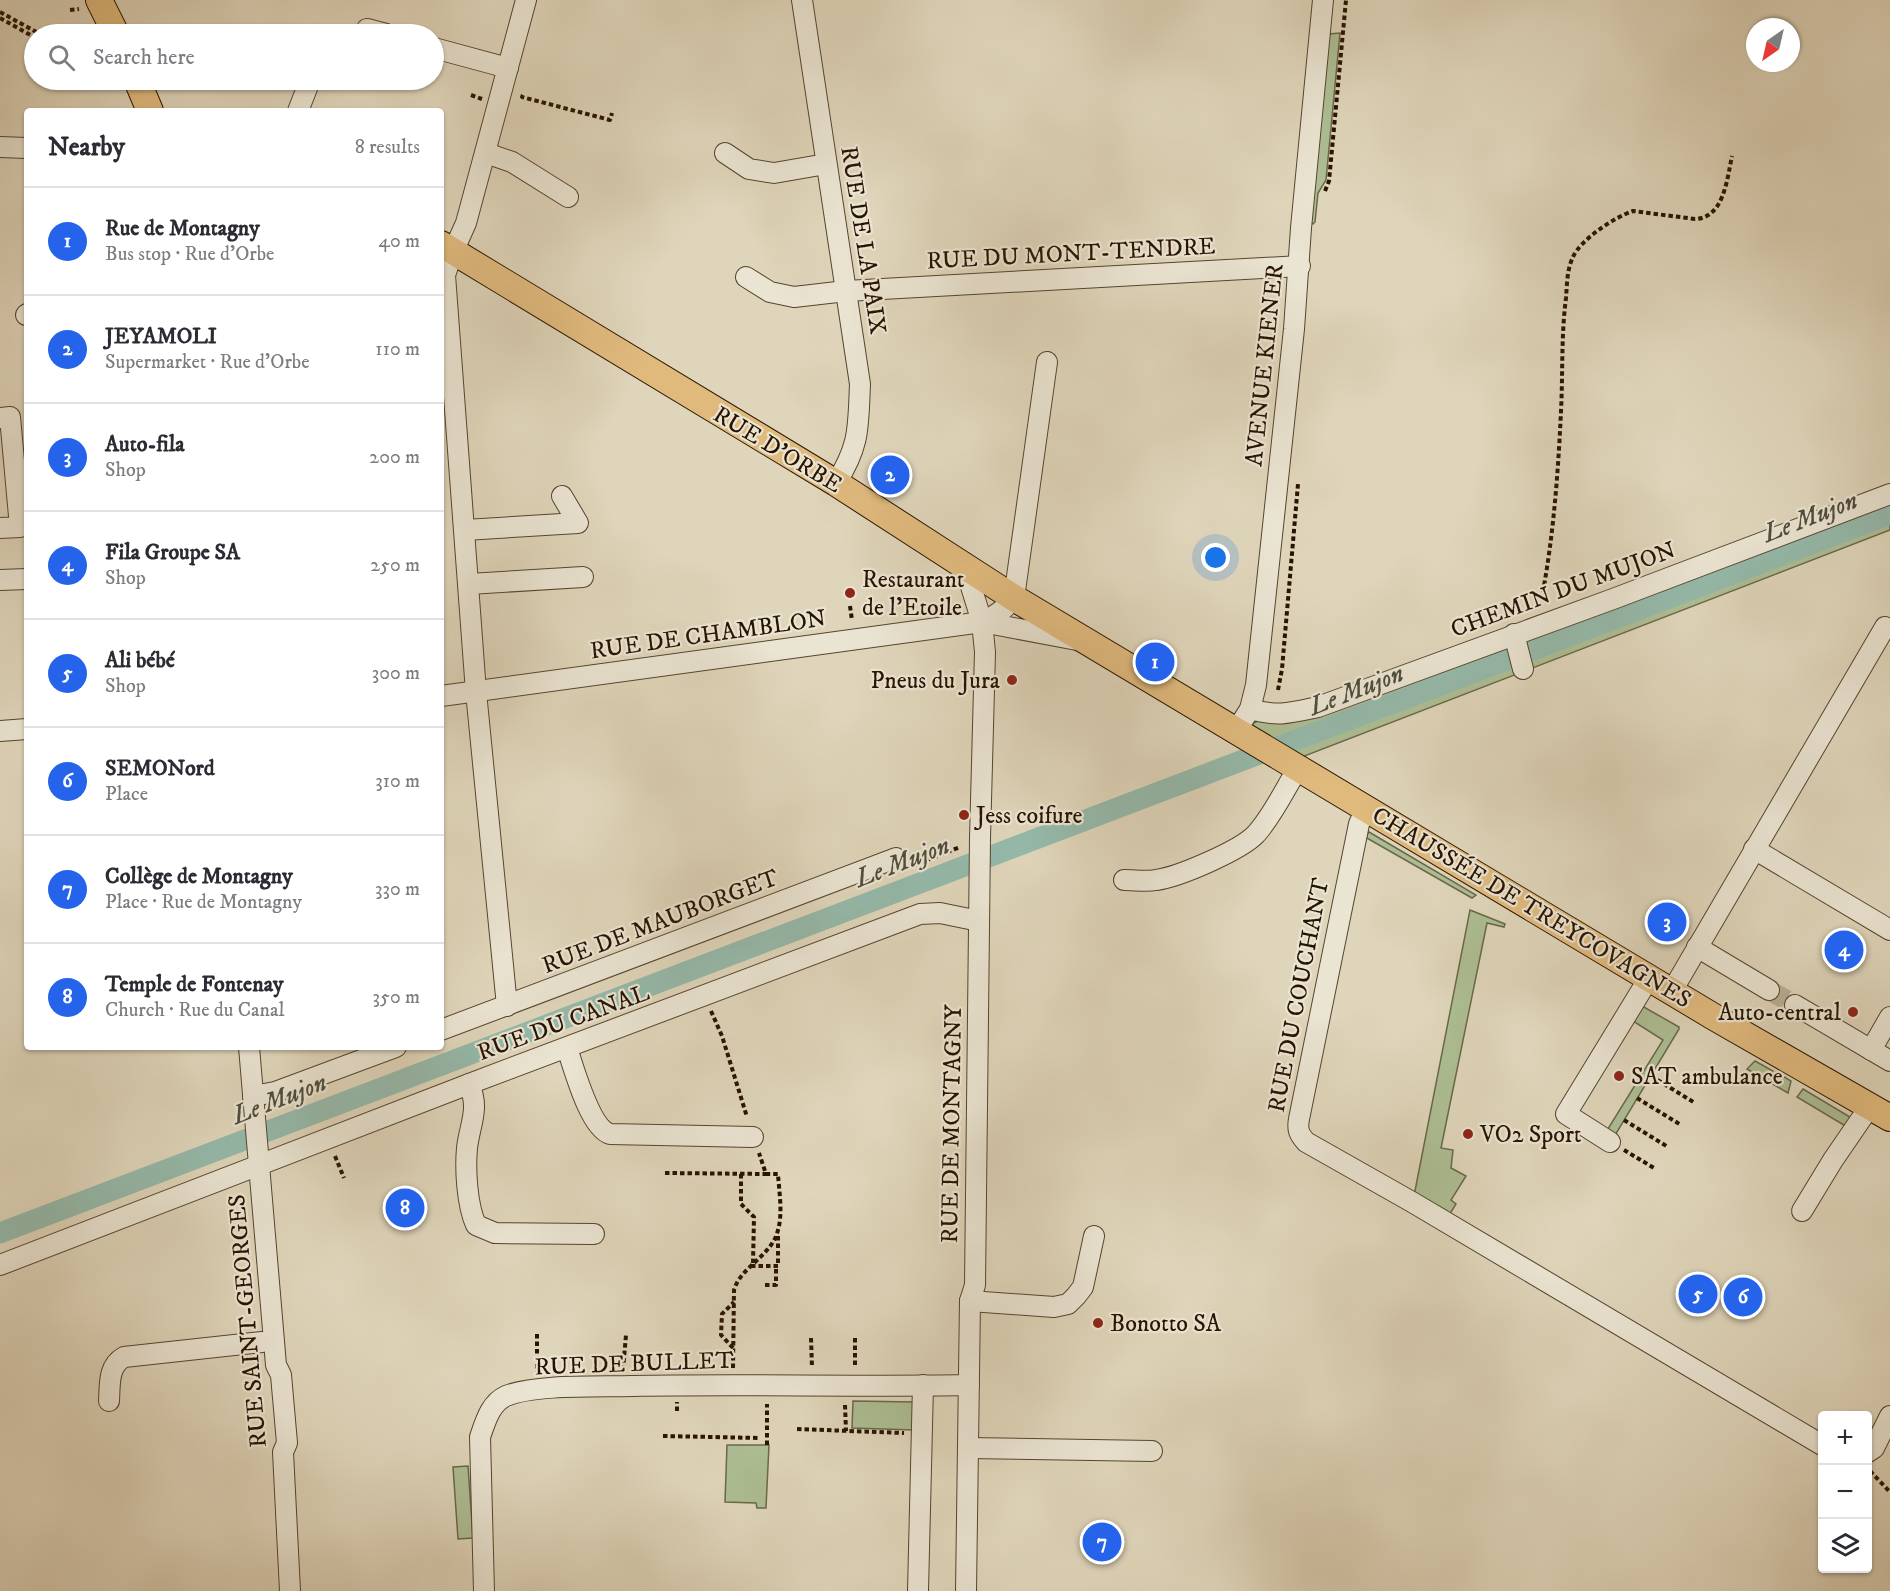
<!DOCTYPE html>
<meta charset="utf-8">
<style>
:root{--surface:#fff;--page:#f7f7f7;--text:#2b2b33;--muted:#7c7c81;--line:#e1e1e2;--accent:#2563eb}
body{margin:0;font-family:"IM FELL DW Pica",serif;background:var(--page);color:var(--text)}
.controls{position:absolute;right:18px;bottom:18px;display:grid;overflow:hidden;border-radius:6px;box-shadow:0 2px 4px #0004}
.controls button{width:54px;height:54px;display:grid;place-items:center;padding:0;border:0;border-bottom:2px solid var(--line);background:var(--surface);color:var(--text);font:30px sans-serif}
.compass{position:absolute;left:1746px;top:18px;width:54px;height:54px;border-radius:50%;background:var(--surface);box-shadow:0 2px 4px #0004;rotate:214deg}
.you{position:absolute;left:1216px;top:558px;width:21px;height:21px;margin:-15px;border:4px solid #fff;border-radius:50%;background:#1a73e8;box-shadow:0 0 0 9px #1a73e833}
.badge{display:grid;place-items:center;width:39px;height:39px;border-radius:50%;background:var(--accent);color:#fff;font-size:20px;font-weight:700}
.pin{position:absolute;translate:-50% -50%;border:3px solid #fff;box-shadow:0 2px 6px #0006}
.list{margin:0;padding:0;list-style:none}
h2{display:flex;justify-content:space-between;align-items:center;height:78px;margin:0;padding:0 24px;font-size:26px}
h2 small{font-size:20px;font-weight:400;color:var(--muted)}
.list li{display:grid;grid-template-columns:39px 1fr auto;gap:18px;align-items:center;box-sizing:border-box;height:108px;padding:0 24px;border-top:2px solid var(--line)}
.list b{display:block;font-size:22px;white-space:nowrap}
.list p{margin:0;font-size:20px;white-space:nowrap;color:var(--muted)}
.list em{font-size:20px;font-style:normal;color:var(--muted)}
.icon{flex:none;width:33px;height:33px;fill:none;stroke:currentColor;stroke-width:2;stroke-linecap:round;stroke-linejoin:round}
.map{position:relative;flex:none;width:1890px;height:1591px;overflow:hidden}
.search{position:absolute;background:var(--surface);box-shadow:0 2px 4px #0004;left:24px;top:24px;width:420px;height:66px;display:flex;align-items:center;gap:15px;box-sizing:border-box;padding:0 21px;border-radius:33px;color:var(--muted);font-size:22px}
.panel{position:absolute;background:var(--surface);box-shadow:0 2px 4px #0004;left:24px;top:108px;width:420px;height:942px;border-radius:6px}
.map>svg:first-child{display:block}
</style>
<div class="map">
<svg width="1890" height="1591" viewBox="0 0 1890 1591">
<rect width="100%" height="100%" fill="#dfd5ba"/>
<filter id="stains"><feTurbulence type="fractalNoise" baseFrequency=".00333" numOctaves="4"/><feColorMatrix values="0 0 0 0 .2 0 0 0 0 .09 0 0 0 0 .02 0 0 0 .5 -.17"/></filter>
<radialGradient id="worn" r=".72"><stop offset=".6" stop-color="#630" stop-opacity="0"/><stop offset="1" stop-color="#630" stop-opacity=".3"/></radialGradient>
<!-- green -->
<g fill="#adbe94" stroke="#6a684a" stroke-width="1.5">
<path d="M1340,33L1326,180L1318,193L1315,222L1313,224L1311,222L1329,34Z"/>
<path d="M1890,494V530L1289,762L1236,731L1271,715Z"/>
<path d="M1369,832L1476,895L1472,898L1365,837Z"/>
<path d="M1470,910L1505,924L1504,927L1487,923L1441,1148L1453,1150L1451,1168L1466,1176L1451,1200L1456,1204L1448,1217L1414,1196Z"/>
<path d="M1642,1006L1679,1027V1029L1614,1137L1606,1132L1663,1040L1633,1021Z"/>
<path d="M1755,1061L1773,1071L1771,1074L1773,1075L1776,1072L1791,1081L1788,1093L1747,1069Z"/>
<path d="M1803,1089L1850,1117L1851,1120L1847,1127L1797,1097Z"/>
<path d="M853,1401L915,1402L914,1430L852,1428Z"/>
<path d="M727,1445H769L766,1508H757L756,1503L725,1502Z"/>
<path d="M468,1466L473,1538L458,1539L453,1467Z"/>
</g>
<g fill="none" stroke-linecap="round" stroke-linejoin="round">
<!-- canal -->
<path stroke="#95b9aa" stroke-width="21" d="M0,1233L1890,514"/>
<!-- minor-tunnel -->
<path stroke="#baae95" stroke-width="20" stroke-dasharray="20 10" stroke-linecap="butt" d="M1769,990L1795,1005"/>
<!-- minor casing -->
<g stroke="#56442e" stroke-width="22">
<g id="minor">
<path d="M802,0L860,384C858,428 860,445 836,483"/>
<path d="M367,29L386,34"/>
<path d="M434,48L508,68"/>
<path d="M298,111L309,83"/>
<path d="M0,147L27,148"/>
<path d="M486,153L512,162L568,197"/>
<path d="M725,153L749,169L774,173L826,164"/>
<path d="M746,277L770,292L794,297L846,291L1300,266"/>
<path d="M26,315L27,314"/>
<path d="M0,418L10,417L20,527L0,528"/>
<path d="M465,530L578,523L562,496"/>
<path d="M964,564L982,622L985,652L980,838L975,1285L970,1301L966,1591"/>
<path d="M0,580L27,579"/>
<path d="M469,584L583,577"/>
<path d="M982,622L1077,640"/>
<path d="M1514,634L1523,669"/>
<path d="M441,696L982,622C996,616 1005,609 1014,598L1047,362"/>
<path d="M1250,709C1278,717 1290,713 1318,707L1613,599L1890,494"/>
<path d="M0,731L27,729"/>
<path d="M1236,731L1250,709L1256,685L1294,329L1301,228L1323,0"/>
<path d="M1366,808L1359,824L1299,1119C1297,1130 1299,1134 1306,1142L1412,1202L1822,1445"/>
<path d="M1754,849L1890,930"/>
<path d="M1124,880C1135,880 1146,882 1156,880C1179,877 1241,850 1256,834C1273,815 1285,789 1298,768"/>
<path d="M1697,947L1769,990"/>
<path d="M1672,991L1885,627"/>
<path d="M1795,1005L1890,1061"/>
<path d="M507,1006L476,692L445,275L453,252L466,223L526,0"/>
<path d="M441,1030L896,858"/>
<path d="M249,1047L276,1365L281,1375L287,1443L283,1452L290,1591"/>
<path d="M567,1048C574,1069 590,1128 610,1134L753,1137"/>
<path d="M1871,1050L1890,1017"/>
<path d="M469,1084C480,1109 470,1123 467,1148C465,1170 467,1205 476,1225L495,1233L594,1234"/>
<path d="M253,1096L275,1092L396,1047"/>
<path d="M1610,1142L1566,1114L1649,978"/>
<path d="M1802,1211L1833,1160L1870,1106"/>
<path d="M0,1265L469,1084L920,914L940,913L979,921"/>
<path d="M970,1301L1054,1307L1068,1304L1076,1296L1083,1287L1094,1236"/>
<path d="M109,1401C110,1384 108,1366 124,1357L262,1342"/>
<path d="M969,1448L1152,1451"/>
<path d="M1868,1452L1874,1448L1890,1416"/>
<path d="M484,1591L480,1437C485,1423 490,1403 506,1396C535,1384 600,1387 632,1386C745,1384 857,1387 969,1385"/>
<path d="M918,1591L923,1385"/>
</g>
</g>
<!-- major casing -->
<g stroke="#281300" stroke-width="28">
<g id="major">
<path d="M99,0L116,34"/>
<path d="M137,80L150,111"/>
<path d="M441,244L836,483L1014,598L1714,1017L1890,1118"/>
</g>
</g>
<!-- path -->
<g stroke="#281300" stroke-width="4" stroke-dasharray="4.5 3" stroke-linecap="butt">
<path d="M70,10L79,9"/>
<path d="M0,12L40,34"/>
<path d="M0,18L34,37"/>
<path d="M471,95L482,99"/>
<path d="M523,95L522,97L610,120L612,113"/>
<path d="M1325,191L1329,181L1346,0"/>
<path d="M850,606L852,620"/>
<path d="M1540,607C1553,543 1558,476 1561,411C1563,373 1561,336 1566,298C1567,284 1567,269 1573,257C1581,239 1615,217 1633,211L1695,219C1724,218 1727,179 1732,156"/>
<path d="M1278,690L1282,669L1298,484"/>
<path d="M912,866L960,847"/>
<path d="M711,1011L722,1036L747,1117"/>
<path d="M1651,1076L1695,1103"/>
<path d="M1637,1098L1681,1125"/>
<path d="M1624,1120L1668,1147"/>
<path d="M1624,1150L1654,1168"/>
<path d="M335,1156L344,1178"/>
<path d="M665,1173L766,1174"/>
<path d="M741,1174V1204L754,1217L753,1263"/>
<path d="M751,1266H778V1235"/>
<path d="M765,1285H776V1266"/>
<path d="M537,1334V1372"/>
<path d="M811,1338L812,1367"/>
<path d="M855,1338V1367"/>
<path d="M733,1348L721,1335L722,1314L734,1302"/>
<path d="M733,1368L734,1290C741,1266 772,1256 778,1230C783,1213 779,1191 778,1174H766L759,1153"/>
<path d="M623,1370L626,1335"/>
<path d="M845,1405L846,1431"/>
<path d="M677,1411V1402"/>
<path d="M797,1429L904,1433"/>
<path d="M663,1436L760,1438"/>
<path d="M767,1445V1404"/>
<path d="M1870,1471L1890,1492"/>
</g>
<!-- minor -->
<use href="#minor" stroke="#eae4d2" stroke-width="20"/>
<!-- major -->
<use href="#major" stroke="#e0ba7d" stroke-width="26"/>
</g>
<!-- markers -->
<g fill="#8f2418" stroke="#eae4d2" stroke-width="2">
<circle cx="850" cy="593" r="6"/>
<circle cx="1012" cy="680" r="6"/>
<circle cx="964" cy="815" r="6"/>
<circle cx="1853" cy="1012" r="6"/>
<circle cx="1619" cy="1076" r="6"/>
<circle cx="1468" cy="1134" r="6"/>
<circle cx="1098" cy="1323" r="6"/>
</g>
<g text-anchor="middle" stroke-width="4.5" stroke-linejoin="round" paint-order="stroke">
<!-- street labels -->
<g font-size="24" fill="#281300" stroke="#eae4d2">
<text transform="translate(864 240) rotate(81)" y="8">RUE DE LA PAIX</text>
<text transform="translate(1071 253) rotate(-3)" y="8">RUE DU MONT-TENDRE</text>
<text transform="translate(1264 365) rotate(-84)" y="8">AVENUE KIENER</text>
<text transform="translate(778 449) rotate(31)" y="8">RUE D'ORBE</text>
<text transform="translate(1563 589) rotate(-20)" y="8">CHEMIN DU MUJON</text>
<text transform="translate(708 634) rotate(-8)" y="8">RUE DE CHAMBLON</text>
<text transform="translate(1532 907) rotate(31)" y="8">CHAUSSÉE DE TREYCOVAGNES</text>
<text transform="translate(660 921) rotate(-21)" y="8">RUE DE MAUBORGET</text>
<text transform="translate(1298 995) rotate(-79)" y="8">RUE DU COUCHANT</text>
<text transform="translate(563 1022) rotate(-20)" y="8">RUE DU CANAL</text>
<text transform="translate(951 1124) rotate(-89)" y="8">RUE DE MONTAGNY</text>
<text transform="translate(247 1321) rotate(-95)" y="8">RUE SAINT-GEORGES</text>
<text transform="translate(634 1363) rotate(-2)" y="8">RUE DE BULLET</text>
</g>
<!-- poi labels -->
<g font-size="24" fill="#281300" stroke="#eae4d2" text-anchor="start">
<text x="862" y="587">Restaurant<tspan x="862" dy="28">de l'Etoile</tspan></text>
<text x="1000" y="688" text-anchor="end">Pneus du Jura</text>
<text x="976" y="823">Jess coifure</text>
<text x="1841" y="1020" text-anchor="end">Auto-central</text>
<text x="1631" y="1084">SAT ambulance</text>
<text x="1480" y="1142">VO2 Sport</text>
<text x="1110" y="1331">Bonotto SA</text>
</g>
<!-- water labels -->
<g font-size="26" font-style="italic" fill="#4e4d3c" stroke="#eae4d2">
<text transform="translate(1810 516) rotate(-21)" y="9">Le Mujon</text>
<text transform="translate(1356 689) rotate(-21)" y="9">Le Mujon</text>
<text transform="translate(902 861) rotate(-21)" y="9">Le Mujon</text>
<text transform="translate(279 1098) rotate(-21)" y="9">Le Mujon</text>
</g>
</g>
<rect width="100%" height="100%" filter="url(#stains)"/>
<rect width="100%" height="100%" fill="url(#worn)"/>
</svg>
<div class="controls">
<button>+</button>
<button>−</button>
<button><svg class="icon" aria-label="layers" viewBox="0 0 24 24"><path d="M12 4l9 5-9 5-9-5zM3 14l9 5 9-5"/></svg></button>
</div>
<svg class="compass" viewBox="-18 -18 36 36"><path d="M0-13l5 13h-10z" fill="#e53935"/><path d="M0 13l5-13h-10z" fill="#7c7c81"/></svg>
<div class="you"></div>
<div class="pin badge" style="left:1155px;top:662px">1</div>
<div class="pin badge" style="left:890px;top:475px">2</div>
<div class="pin badge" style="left:1667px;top:922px">3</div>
<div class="pin badge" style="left:1844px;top:950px">4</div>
<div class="pin badge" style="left:1698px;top:1294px">5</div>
<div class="pin badge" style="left:1743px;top:1297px">6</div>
<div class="pin badge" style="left:1102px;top:1542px">7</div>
<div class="pin badge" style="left:405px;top:1208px">8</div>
<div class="search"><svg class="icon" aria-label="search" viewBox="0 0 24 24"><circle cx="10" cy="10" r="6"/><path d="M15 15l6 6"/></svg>Search here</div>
<section class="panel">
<h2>Nearby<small>8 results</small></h2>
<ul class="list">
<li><span class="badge">1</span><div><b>Rue de Montagny</b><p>Bus stop · Rue d'Orbe</p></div><em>40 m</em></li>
<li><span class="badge">2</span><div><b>JEYAMOLI</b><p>Supermarket · Rue d'Orbe</p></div><em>110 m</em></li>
<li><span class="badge">3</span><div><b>Auto-fila</b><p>Shop</p></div><em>200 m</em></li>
<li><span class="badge">4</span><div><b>Fila Groupe SA</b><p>Shop</p></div><em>250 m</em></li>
<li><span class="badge">5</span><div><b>Ali bébé</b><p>Shop</p></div><em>300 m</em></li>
<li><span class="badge">6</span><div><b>SEMONord</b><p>Place</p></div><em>310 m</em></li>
<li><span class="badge">7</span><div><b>Collège de Montagny</b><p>Place · Rue de Montagny</p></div><em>330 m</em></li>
<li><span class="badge">8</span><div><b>Temple de Fontenay</b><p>Church · Rue du Canal</p></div><em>350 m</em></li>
</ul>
</section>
</div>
